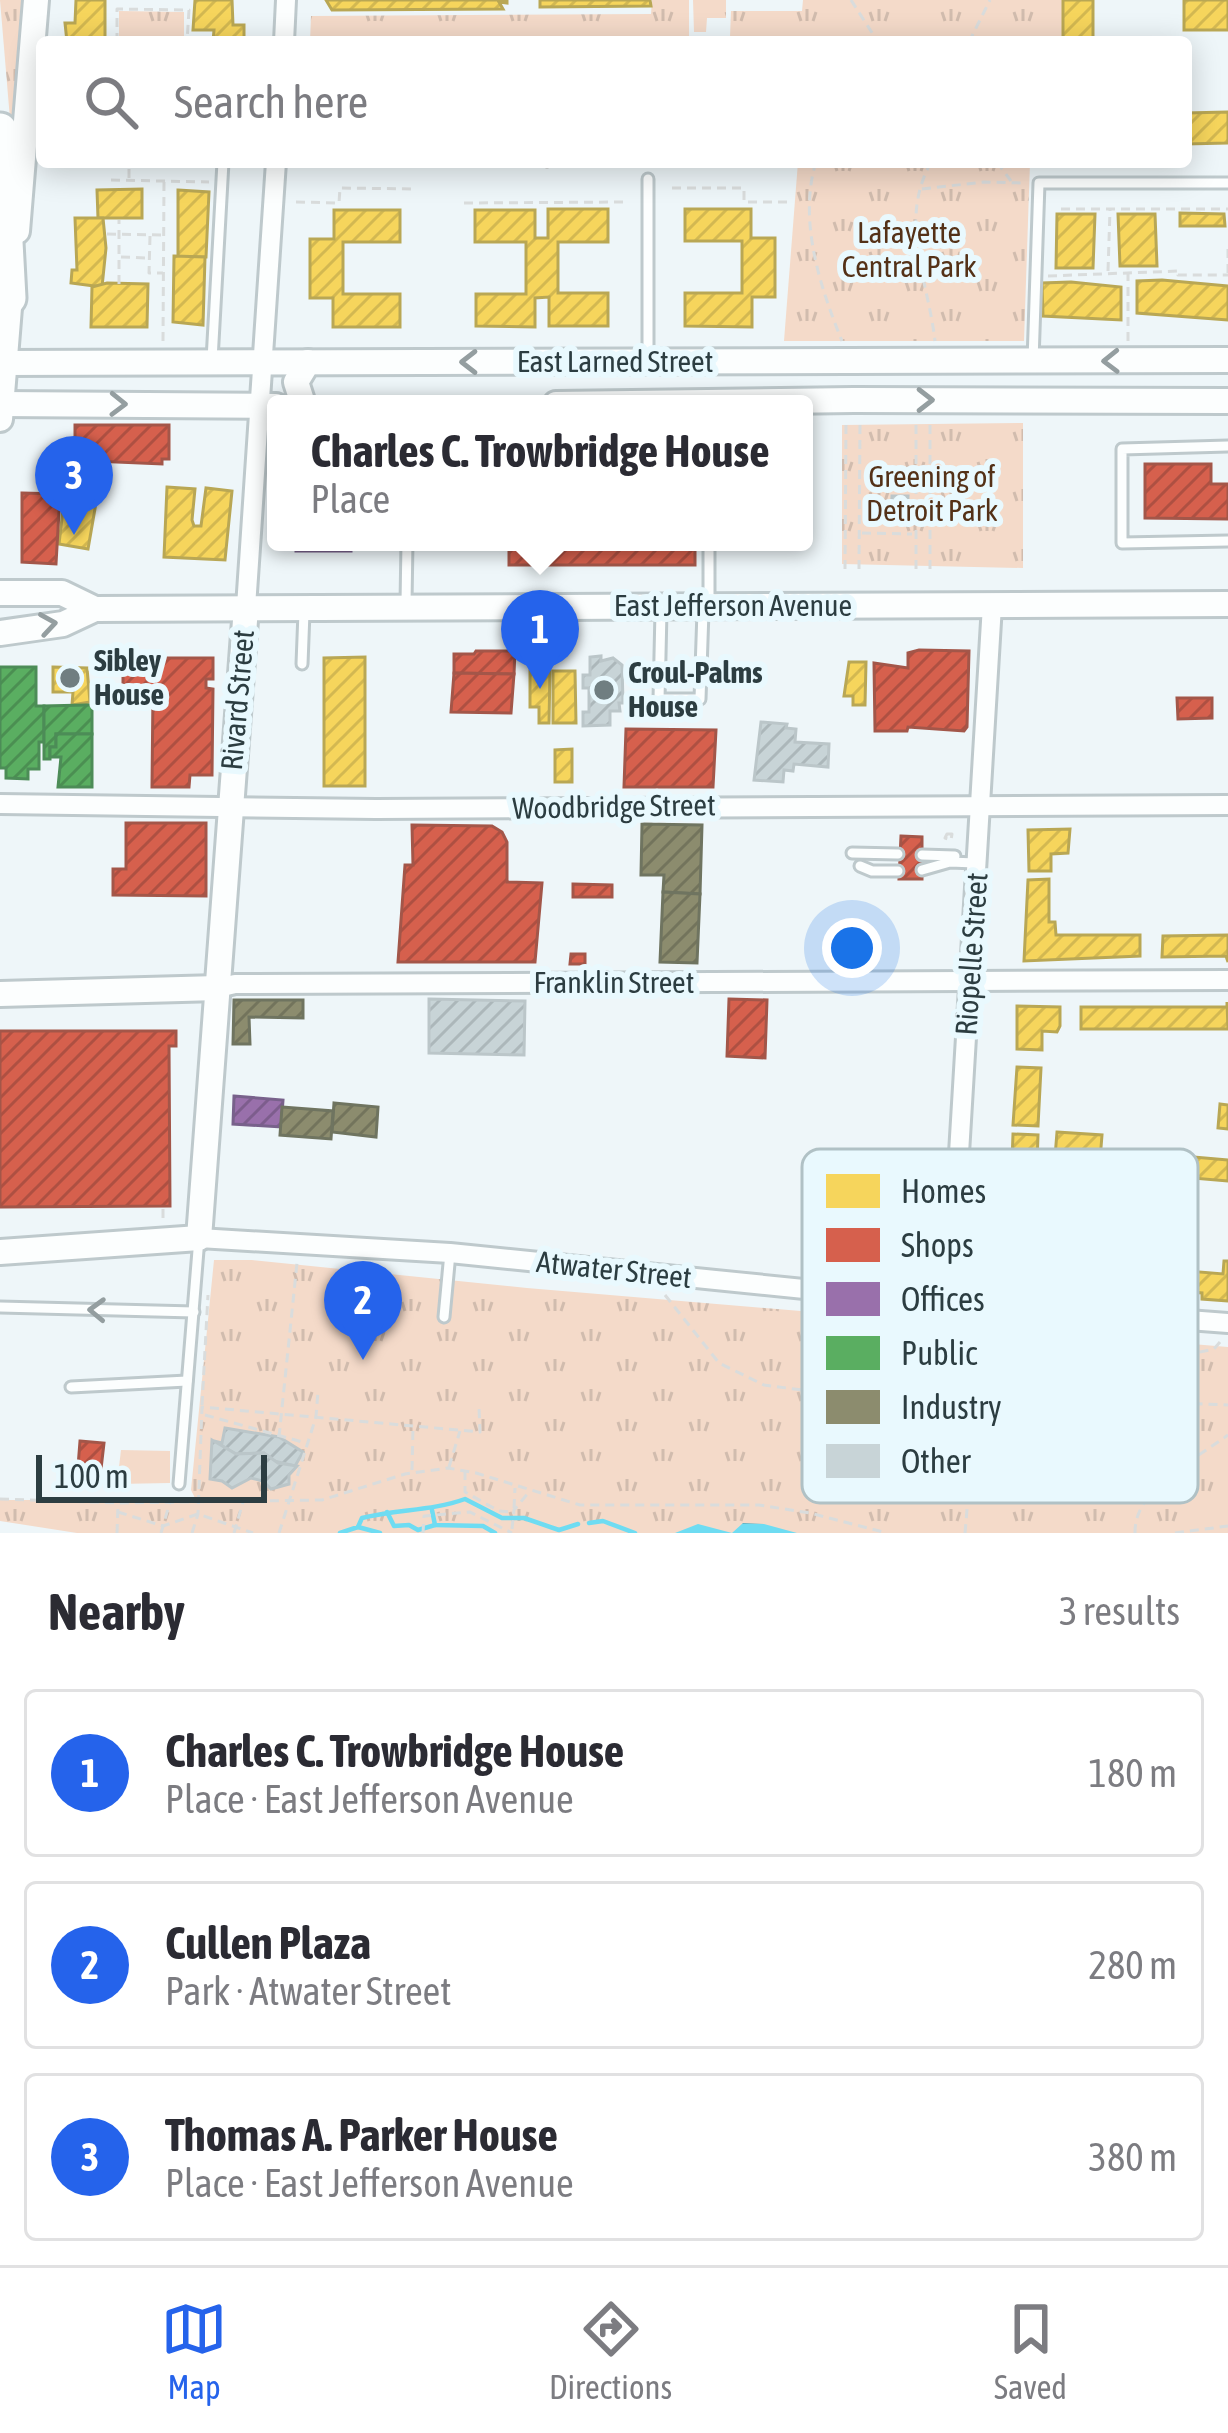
<!DOCTYPE html>
<meta charset="utf-8">
<style>
:root{--surface:#fff;--page:#f7f7f7;--text:#2b2b33;--muted:#7c7c81;--line:#e1e1e2;--accent:#2563eb}
body{margin:0;font-family:"Asap Condensed",sans-serif;background:var(--page);color:var(--text)}
.scale{position:absolute;left:36px;bottom:30px;width:231px;box-sizing:border-box;padding-left:12px;border:6px solid #2c3d41;border-top:0;font-size:33px;line-height:42px;white-space:nowrap;color:#2c3d41;-webkit-text-stroke:9px #e9f9fe;paint-order:stroke}
.you{position:absolute;left:852px;top:948px;width:42px;height:42px;margin:-30px;border:9px solid #fff;border-radius:50%;background:#1a73e8;box-shadow:0 0 0 18px #1a73e833}
.badge{display:grid;place-items:center;width:78px;height:78px;border-radius:50%;background:var(--accent);color:#fff;font-size:39px;font-weight:700}
.pin{position:absolute;translate:-50% -99px;filter:drop-shadow(0 3px 6px #0008)}
.pin::after{content:'';position:absolute;top:63px;width:42px;height:36px;background:inherit;clip-path:polygon(0 0,100% 0,50% 100%)}
.popup{position:absolute;left:267px;top:395px;width:546px;height:156px;box-sizing:border-box;display:grid;place-content:center;border-radius:12px;background:var(--surface);filter:drop-shadow(0 3px 9px #0005);font-size:39px;white-space:nowrap;color:var(--muted)}
.popup b{font-size:45px;color:var(--text)}
.popup::after{content:'';position:absolute;left:50%;top:100%;margin-left:-24px;border:24px solid transparent;border-top-color:var(--surface)}
.list{margin:0;padding:0;list-style:none}
h2{display:flex;justify-content:space-between;align-items:center;height:156px;margin:0;padding:0 48px;font-size:51px}
h2 small{font-size:39px;font-weight:400;color:var(--muted)}
.list li{display:grid;grid-template-columns:78px 1fr auto;gap:36px;align-items:center;box-sizing:border-box;height:168px;margin:0 24px 24px;padding:0 24px;border:3px solid var(--line);border-radius:12px}
.list b{display:block;font-size:45px;white-space:nowrap}
.list p{margin:0;font-size:39px;white-space:nowrap;color:var(--muted)}
.list em{font-size:39px;font-style:normal;color:var(--muted)}
.icon{flex:none;width:66px;height:66px;fill:none;stroke:currentColor;stroke-width:2;stroke-linecap:round;stroke-linejoin:round}
.map{position:relative;flex:none;width:1228px;height:1533px;overflow:hidden}
.search{position:absolute;background:var(--surface);box-shadow:0 6px 30px #0003;left:36px;right:36px;top:36px;height:132px;display:flex;align-items:center;gap:30px;box-sizing:border-box;padding:0 42px;border-radius:12px;color:var(--muted);font-size:45px}
.sheet{height:732px;background:var(--surface)}
nav{display:flex;justify-content:space-around;align-items:center;box-sizing:border-box;height:168px;border-top:3px solid var(--line);background:var(--surface);font-size:33px;color:var(--muted)}
nav a{display:grid;justify-items:center;gap:6px}
nav .on{color:var(--accent)}
.map>svg:first-child{display:block}
</style>
<div class="map">
<svg width="1228" height="1533" viewBox="0 0 1228 1533">
<defs>
<pattern id="grass-tufts" width="24" height="20" patternUnits="userSpaceOnUse" patternTransform="scale(3)"><rect width="24" height="20" fill="#f4dac9"/><path d="M3 7l-1-3M5 7V3M7 7l1-3M15 17l-1-3M17 17v-4M19 17l1-3" fill="none" stroke="#d1bcae"/></pattern>
<pattern id="water-rules" width="6" height="5" patternUnits="userSpaceOnUse" patternTransform="scale(3)"><rect width="6" height="5" fill="#6edcf2"/><path d="M0 2.5h6" fill="none" stroke="#5bb4c6"/></pattern>
<pattern id="homes-hatch" width="6" height="6" patternUnits="userSpaceOnUse" patternTransform="scale(3)"><rect width="6" height="6" fill="#f6d55c"/><path d="M-1 1l2-2M0 6l6-6M5 7l2-2" fill="none" stroke="#d3b851"/></pattern>
<pattern id="shops-hatch" width="6" height="6" patternUnits="userSpaceOnUse" patternTransform="scale(3)"><rect width="6" height="6" fill="#d6604d"/><path d="M-1 1l2-2M0 6l6-6M5 7l2-2" fill="none" stroke="#ae5042"/></pattern>
<pattern id="offices-hatch" width="6" height="6" patternUnits="userSpaceOnUse" patternTransform="scale(3)"><rect width="6" height="6" fill="#9970ab"/><path d="M-1 1l2-2M0 6l6-6M5 7l2-2" fill="none" stroke="#7d5d8d"/></pattern>
<pattern id="public-hatch" width="6" height="6" patternUnits="userSpaceOnUse" patternTransform="scale(3)"><rect width="6" height="6" fill="#5aae61"/><path d="M-1 1l2-2M0 6l6-6M5 7l2-2" fill="none" stroke="#4b8f52"/></pattern>
<pattern id="industry-hatch" width="6" height="6" patternUnits="userSpaceOnUse" patternTransform="scale(3)"><rect width="6" height="6" fill="#8c8c6e"/><path d="M-1 1l2-2M0 6l6-6M5 7l2-2" fill="none" stroke="#73745c"/></pattern>
<pattern id="building-hatch" width="6" height="6" patternUnits="userSpaceOnUse" patternTransform="scale(3)"><rect width="6" height="6" fill="#c8d4d7"/><path d="M-1 1l2-2M0 6l6-6M5 7l2-2" fill="none" stroke="#acb7ba"/></pattern>
</defs>
<rect width="100%" height="100%" fill="#eef6f9"/>
<!-- grass -->
<g fill="url(#grass-tufts)">
<path d="M0,0H22L13,125L10,119Z"/>
<path d="M652,0H689V42H310L311,16L651,14Z"/>
<path d="M693,0H726V18H707L706,32H694Z"/>
<path d="M803,0H1063L1062,42H787L786,36L730,37L731,11H802Z"/>
<path d="M119,11L184,12V40L119,42Z"/>
<path d="M798,162H1030L1024,341H784Z"/>
<path d="M1023,423V568L842,564V425Z"/>
<path d="M214,1260H252L527,1288L1228,1347V1533H77L0,1521V1500H196L191,1490Z"/>
</g>
<!-- garden -->
<path fill="#f4dac9" d="M121,1450L170,1451V1483L117,1484Z"/>
<!-- water -->
<path fill="url(#water-rules)" d="M743,1523L764,1524L797,1533H675L698,1524L732,1533Z"/>
<!-- homes -->
<g fill="url(#homes-hatch)" stroke="#b9a754" stroke-width="3">
<path d="M76,0H105V42H67L65,23H75Z"/>
<path d="M195,0H232L233,25H244V42H213L214,30H193Z"/>
<path d="M326,0H507V3L499,2L503,9L332,10Z"/>
<path d="M540,0H650L651,6L540,7Z"/>
<rect x="1063" y="0" width="30" height="42"/>
<rect x="1184" y="0" width="44" height="30"/>
<path d="M1228,112V143L1186,144V113Z"/>
<path d="M142,189V218H98L97,190Z"/>
<path d="M178,190L209,192L206,257H178Z"/>
<path d="M548,209H608V242H558V293H608V326H549V297L535,298V327L476,326V294H526V242H475V210H535V238H548Z"/>
<path d="M685,209H751V238H775V297H752V327L685,326V293H742V241H685Z"/>
<path d="M334,210H400V242H343V294H400V327H333V298H310V239H334Z"/>
<path d="M1180,213L1224,214L1225,226H1180Z"/>
<path d="M1057,214H1095L1093,268H1056Z"/>
<path d="M1118,214H1155L1157,266H1120Z"/>
<path d="M75,218H103L106,248L102,287L71,283L72,270H77Z"/>
<path d="M174,256L205,257L203,325L173,322Z"/>
<path d="M1162,280L1228,286V320L1137,313V281Z"/>
<path d="M1071,282L1121,287V320L1043,316L1042,283Z"/>
<path d="M107,283L148,284L147,327H91L92,287Z"/>
<path d="M167,487L195,489L192,520L194,526H201L206,488L232,491L225,560L164,557Z"/>
<path d="M64,501L96,503L88,549L59,544Z"/>
<path d="M365,657V786H324V658Z"/>
<path d="M849,662H866L865,705H853V696H844Z"/>
<path d="M53,667L87,668L90,702L72,705L73,692H53Z"/>
<path d="M530,671H550L549,723H539V707H530Z"/>
<path d="M553,671H575L576,723H553Z"/>
<path d="M572,749V782H555V750Z"/>
<path d="M1070,829L1068,853L1051,854V871H1029L1028,830Z"/>
<path d="M1049,879V922H1055L1056,935H1140V956L1024,961L1028,880Z"/>
<path d="M1228,935V962L1226,956L1162,957L1163,936Z"/>
<path d="M1227,1002L1228,1029H1081V1007H1227Z"/>
<path d="M1017,1006L1060,1007V1026L1057,1032L1042,1031V1050L1017,1049Z"/>
<path d="M1017,1067L1041,1068L1038,1126L1013,1125Z"/>
<path d="M1220,1104L1228,1105V1129L1218,1128Z"/>
<path d="M1057,1132L1102,1135L1100,1160L1055,1157Z"/>
<path d="M1013,1134L1038,1135L1036,1192L1011,1191Z"/>
<path d="M1182,1156L1228,1160V1181L1180,1177Z"/>
<path d="M1011,1200L1032,1201L1029,1244H1035L1034,1259L1117,1266L1115,1285L1051,1281L1050,1286L1000,1282Z"/>
<path d="M1224,1261H1228V1301L1202,1299V1293L1138,1288L1140,1267L1223,1274Z"/>
</g>
<!-- shops -->
<g fill="url(#shops-hatch)" stroke="#a35649" stroke-width="3">
<path d="M75,425H169V459H162V464L93,461V473H75Z"/>
<path d="M1145,464H1211V484H1228V519L1145,518Z"/>
<path d="M22,493L60,494L56,564L22,562Z"/>
<rect x="509" y="542" width="186" height="23"/>
<path d="M919,650L969,651L967,727L964,731L908,727L907,731H875L874,663L908,668V653Z"/>
<path d="M476,651H515L514,674L454,673V654H474Z"/>
<path d="M123,657L155,658V665H160V658H213V679H206V688L213,689L212,775H190L189,787H152L153,691H123Z"/>
<path d="M454,673L514,674L511,713L451,712Z"/>
<path d="M1177,698H1212V718L1178,719Z"/>
<path d="M626,729L716,730L713,787H624Z"/>
<path d="M126,823H206V896L113,895V869H126Z"/>
<path d="M412,825L492,826L502,832L507,842V882L542,883L535,962H398L405,865H413Z"/>
<path d="M901,836L922,837V879H899Z"/>
<path d="M573,884L612,885V897H573Z"/>
<path d="M571,954H585V964H570Z"/>
<path d="M729,999L767,1000L765,1058L727,1056Z"/>
<path d="M0,1031H176V1046H169L170,1206L0,1207Z"/>
<path d="M80,1441L104,1443L101,1469L78,1467Z"/>
</g>
<!-- offices -->
<g fill="url(#offices-hatch)" stroke="#78618b" stroke-width="3">
<rect x="296" y="542" width="55" height="9"/>
<path d="M234,1096L283,1100L281,1127L233,1124Z"/>
</g>
<!-- public -->
<g fill="url(#public-hatch)" stroke="#4c8c57" stroke-width="3">
<path d="M0,667H36V706H44V742H39V769H28V779L6,778V768H0Z"/>
<path d="M86,705H92V734H56V747H50V759H44V706Z"/>
<path d="M56,734H92V787H58L61,757H50V747H56Z"/>
</g>
<!-- industry -->
<g fill="url(#industry-hatch)" stroke="#6f7460" stroke-width="3">
<path d="M642,824L702,825L700,894L663,892L664,875H641Z"/>
<path d="M663,892L700,894L697,963L660,962Z"/>
<path d="M234,1000H303V1018L249,1017L250,1044H233Z"/>
<path d="M334,1103L378,1107L376,1137L332,1132Z"/>
<path d="M282,1107L333,1111L331,1139L280,1135Z"/>
</g>
<g fill="none" stroke-linecap="round" stroke-linejoin="round">
<!-- stream -->
<g stroke="#6edcf2" stroke-width="4.5">
<path d="M432,1510L435,1525L483,1526L495,1533"/>
<path d="M387,1512L394,1526L409,1525L418,1530L435,1525"/>
<path d="M589,1523L603,1521L635,1533"/>
<path d="M358,1527L380,1533"/>
<path d="M340,1533L358,1527L362,1518C397,1509 432,1511 465,1499L502,1518H524L559,1530L578,1524"/>
</g>
</g>
<!-- building -->
<g fill="url(#building-hatch)" stroke="#bbc6c9" stroke-width="3">
<path d="M892,496H908L907,515H891Z"/>
<path d="M601,656V661L613,658L622,665L623,703H619L620,711H610V725L583,726V712H589V688H583V675H590V657Z"/>
<path d="M761,722L787,724L786,728L796,729L795,742L829,744L828,767L794,764L793,771L784,770L783,782L754,780Z"/>
<path d="M429,999L525,1001L524,1055L429,1053Z"/>
<path d="M225,1428L279,1437L303,1452L295,1466L274,1461L264,1453L236,1454L214,1441L222,1443Z"/>
<path d="M212,1440L236,1454L264,1453L278,1463L297,1466L289,1475V1484L271,1489L263,1481L251,1478L232,1488L222,1481L210,1479Z"/>
</g>
<g fill="none" stroke-linecap="round" stroke-linejoin="round">
<!-- lane casing -->
<g stroke="#bec9cc" stroke-width="15">
<g id="lane">
<path d="M648,359V179"/>
<path d="M212,360L223,162"/>
<path d="M1033,361L1039,183H1228"/>
<path d="M1228,446L1122,449V543L1228,541"/>
<path d="M709,542V603"/>
<path d="M406,603L407,542"/>
<path d="M661,611L659,699H700L703,611"/>
<path d="M302,664L304,612"/>
<path d="M852,853L898,854"/>
<path d="M922,855L955,856"/>
<path d="M860,866L872,871H898"/>
<path d="M922,870L950,862L975,863"/>
<path d="M0,1307L194,1312"/>
<path d="M444,1317L450,1253"/>
<path d="M71,1387L187,1381"/>
<path d="M179,1484L199,1238"/>
</g>
</g>
<!-- street casing -->
<g stroke="#bec9cc" stroke-width="24">
<g id="street">
<path d="M284,42L286,0"/>
<path d="M246,607L276,162"/>
<path d="M0,804L376,809L1228,805"/>
<path d="M218,988L235,984L1228,980"/>
<path d="M199,1238L450,1253L873,1296L1228,1323"/>
<path d="M950,1303L992,605"/>
</g>
</g>
<!-- secondary casing -->
<g stroke="#bec9cc" stroke-width="30">
<g id="secondary">
<path d="M17,231L36,0"/>
<path d="M0,363L1228,360"/>
<path d="M0,404L276,406"/>
<path d="M303,404L296,382L308,362"/>
<path d="M556,404L854,400L1228,401"/>
<path d="M0,419L11,283"/>
<path d="M0,593H62L95,609"/>
<path d="M0,633L63,624L95,609L1228,604"/>
<path d="M0,994L218,988"/>
<path d="M0,1252L199,1238L246,607"/>
</g>
</g>
<!-- highway casing -->
<g stroke="#bec9cc" stroke-width="39">
<path id="highway" d="M0,130L9,298"/>
</g>
<!-- path -->
<g stroke="#d9dcdc" stroke-width="3" stroke-dasharray="9 6" stroke-linecap="butt">
<path d="M851,0L878,42"/>
<path d="M117,42V9L189,10L187,42"/>
<path d="M969,42L990,0"/>
<path d="M816,162C798,220 820,287 842,341"/>
<path d="M931,162C898,222 928,279 935,341"/>
<path d="M997,162L1011,181"/>
<path d="M547,169V162"/>
<path d="M129,178V162"/>
<path d="M111,180L209,182"/>
<path d="M672,188H744V202H791"/>
<path d="M922,189L984,182L1025,183"/>
<path d="M296,202L339,203L340,188L416,189"/>
<path d="M464,203L624,202"/>
<path d="M1061,209H1228"/>
<path d="M107,234L164,235"/>
<path d="M150,236L149,273H163"/>
<path d="M121,257L147,258"/>
<path d="M1108,271L1110,210"/>
<path d="M1228,273V249"/>
<path d="M1048,276L1179,271L1178,275H1228"/>
<path d="M119,284V220"/>
<path d="M163,341L164,181"/>
<path d="M1128,341V272"/>
<path d="M862,533L912,534"/>
<path d="M845,569L846,421"/>
<path d="M859,569L860,421"/>
<path d="M916,569V422"/>
<path d="M930,569V422"/>
<path d="M947,834H952L951,840L945,838Z"/>
<path d="M163,1218V1206"/>
<path d="M665,1295L719,1363L764,1385L825,1393L870,1409L905,1416H934L1059,1383L1129,1399"/>
<path d="M1105,1333L1113,1370"/>
<path d="M1220,1342L1214,1349L1117,1370L1112,1376L1124,1395L1134,1401L1228,1405"/>
<path d="M1067,1382L1111,1374"/>
<path d="M202,1405L208,1295"/>
<path d="M205,1415L306,1443"/>
<path d="M279,1437L297,1263"/>
<path d="M449,1467L460,1431"/>
<path d="M412,1470L413,1427"/>
<path d="M465,1471V1492L499,1511L513,1512"/>
<path d="M0,1499L118,1503L322,1500L405,1474L448,1468L476,1473L580,1505H759L810,1513L887,1533"/>
<path d="M514,1508L515,1488"/>
<path d="M118,1512L163,1526L198,1514L253,1533"/>
<path d="M512,1529L514,1510L529,1492"/>
<path d="M117,1533L118,1505"/>
<path d="M161,1533L170,1502"/>
<path d="M192,1533L198,1514L202,1407L480,1432L479,1408"/>
<path d="M234,1533L243,1502"/>
<path d="M279,1533L316,1417L318,1391"/>
<path d="M423,1533L424,1516L470,1512L512,1533"/>
<path d="M965,1533L983,1324"/>
<path d="M1135,1533C1134,1488 1196,1459 1228,1435"/>
<path d="M1175,1533L1228,1526"/>
</g>
<!-- lane -->
<use href="#lane" stroke="#fcfefe" stroke-width="9"/>
<!-- street -->
<use href="#street" stroke="#fcfefe" stroke-width="18"/>
<!-- secondary -->
<use href="#secondary" stroke="#fcfefe" stroke-width="24"/>
<!-- highway -->
<use href="#highway" stroke="#fcfefe" stroke-width="33"/>
</g>
<!-- one-way arrows -->
<defs><path id="oneway-chevron" d="M-2-3.5L2.5 0L-2 3.5" fill="none" stroke-width="1.6" stroke-linecap="round" stroke-linejoin="round" transform="scale(3)"/></defs>
<g stroke="#949ea0">
<use href="#oneway-chevron" transform="translate(1111 361) rotate(179)"/>
<use href="#oneway-chevron" transform="translate(469 362) rotate(180)"/>
<use href="#oneway-chevron" transform="translate(925 400)"/>
<use href="#oneway-chevron" transform="translate(118 404) rotate(1)"/>
<use href="#oneway-chevron" transform="translate(48 624) rotate(-9)"/>
<use href="#oneway-chevron" transform="translate(97 1310) rotate(-178)"/>
</g>
<!-- markers -->
<g fill="#707e81" stroke="#e9f9fe" stroke-width="4.5">
<circle cx="70" cy="678" r="12"/>
<circle cx="604" cy="690" r="12"/>
</g>
<g text-anchor="middle" stroke-width="12" stroke-linejoin="round" paint-order="stroke">
<!-- park labels -->
<g font-size="30" fill="#543117" stroke="#e9f9fe">
<text x="909" y="243">Lafayette<tspan x="909" dy="34">Central Park</tspan></text>
<text x="932" y="487">Greening of<tspan x="932" dy="34">Detroit Park</tspan></text>
</g>
<!-- street labels -->
<g font-size="30" fill="#2c3d41" stroke="#e9f9fe">
<text x="615" y="372">East Larned Street</text>
<text x="733" y="616">East Jefferson Avenue</text>
<text transform="translate(238 700) rotate(-85)" y="10">Rivard Street</text>
<text transform="translate(614 807) rotate(-1)" y="10">Woodbridge Street</text>
<text transform="translate(972 954) rotate(-86)" y="10">Riopelle Street</text>
<text x="614" y="993">Franklin Street</text>
<text transform="translate(614 1270) rotate(6)" y="10">Atwater Street</text>
</g>
<!-- poi labels -->
<g font-size="30" font-weight="bold" fill="#2c3d41" stroke="#e9f9fe" text-anchor="start">
<text x="94" y="671">Sibley<tspan x="94" dy="34">House</tspan></text>
<text x="628" y="683">Croul-Palms<tspan x="628" dy="34">House</tspan></text>
</g>
</g>
<!-- legend -->
<rect x="802" y="1149" width="396" height="354" rx="18" fill="#e9f9fe" stroke="#b0c1c5" stroke-width="3"/>
<rect x="826" y="1174" width="54" height="34" fill="#f6d55c"/>
<rect x="826" y="1228" width="54" height="34" fill="#d6604d"/>
<rect x="826" y="1282" width="54" height="34" fill="#9970ab"/>
<rect x="826" y="1336" width="54" height="34" fill="#5aae61"/>
<rect x="826" y="1390" width="54" height="34" fill="#8c8c6e"/>
<rect x="826" y="1444" width="54" height="34" fill="#c8d4d7"/>
<g font-size="33" fill="#2c3d41">
<text x="901" y="1203">Homes</text>
<text x="901" y="1257">Shops</text>
<text x="901" y="1311">Offices</text>
<text x="901" y="1365">Public</text>
<text x="901" y="1419">Industry</text>
<text x="901" y="1473">Other</text>
</g>
</svg>
<div class="scale">100 m</div>
<div class="you"></div>
<div class="pin badge" style="left:540px;top:689px">1</div>
<div class="popup"><b>Charles C. Trowbridge House</b>Place</div>
<div class="pin badge" style="left:363px;top:1360px">2</div>
<div class="pin badge" style="left:74px;top:535px">3</div>
<div class="search"><svg class="icon" aria-label="search" viewBox="0 0 24 24"><circle cx="10" cy="10" r="6"/><path d="M15 15l6 6"/></svg>Search here</div>
</div>
<section class="sheet">
<h2>Nearby<small>3 results</small></h2>
<ul class="list">
<li><span class="badge">1</span><div><b>Charles C. Trowbridge House</b><p>Place · East Jefferson Avenue</p></div><em>180 m</em></li>
<li><span class="badge">2</span><div><b>Cullen Plaza</b><p>Park · Atwater Street</p></div><em>280 m</em></li>
<li><span class="badge">3</span><div><b>Thomas A. Parker House</b><p>Place · East Jefferson Avenue</p></div><em>380 m</em></li>
</ul>
</section>
<nav>
<a class="on"><svg class="icon" aria-label="map" viewBox="0 0 24 24"><path d="M3 6l6-2 6 2 6-2v14l-6 2-6-2-6 2zM9 4v14M15 6v14"/></svg>Map</a>
<a><svg class="icon" aria-label="directions" viewBox="0 0 24 24"><path d="M12 3l9 9-9 9-9-9zM9 14v-3h6M13 9l2 2-2 2"/></svg>Directions</a>
<a><svg class="icon" aria-label="saved" viewBox="0 0 24 24"><path d="M7 4h10v16l-5-4-5 4z"/></svg>Saved</a>
</nav>
